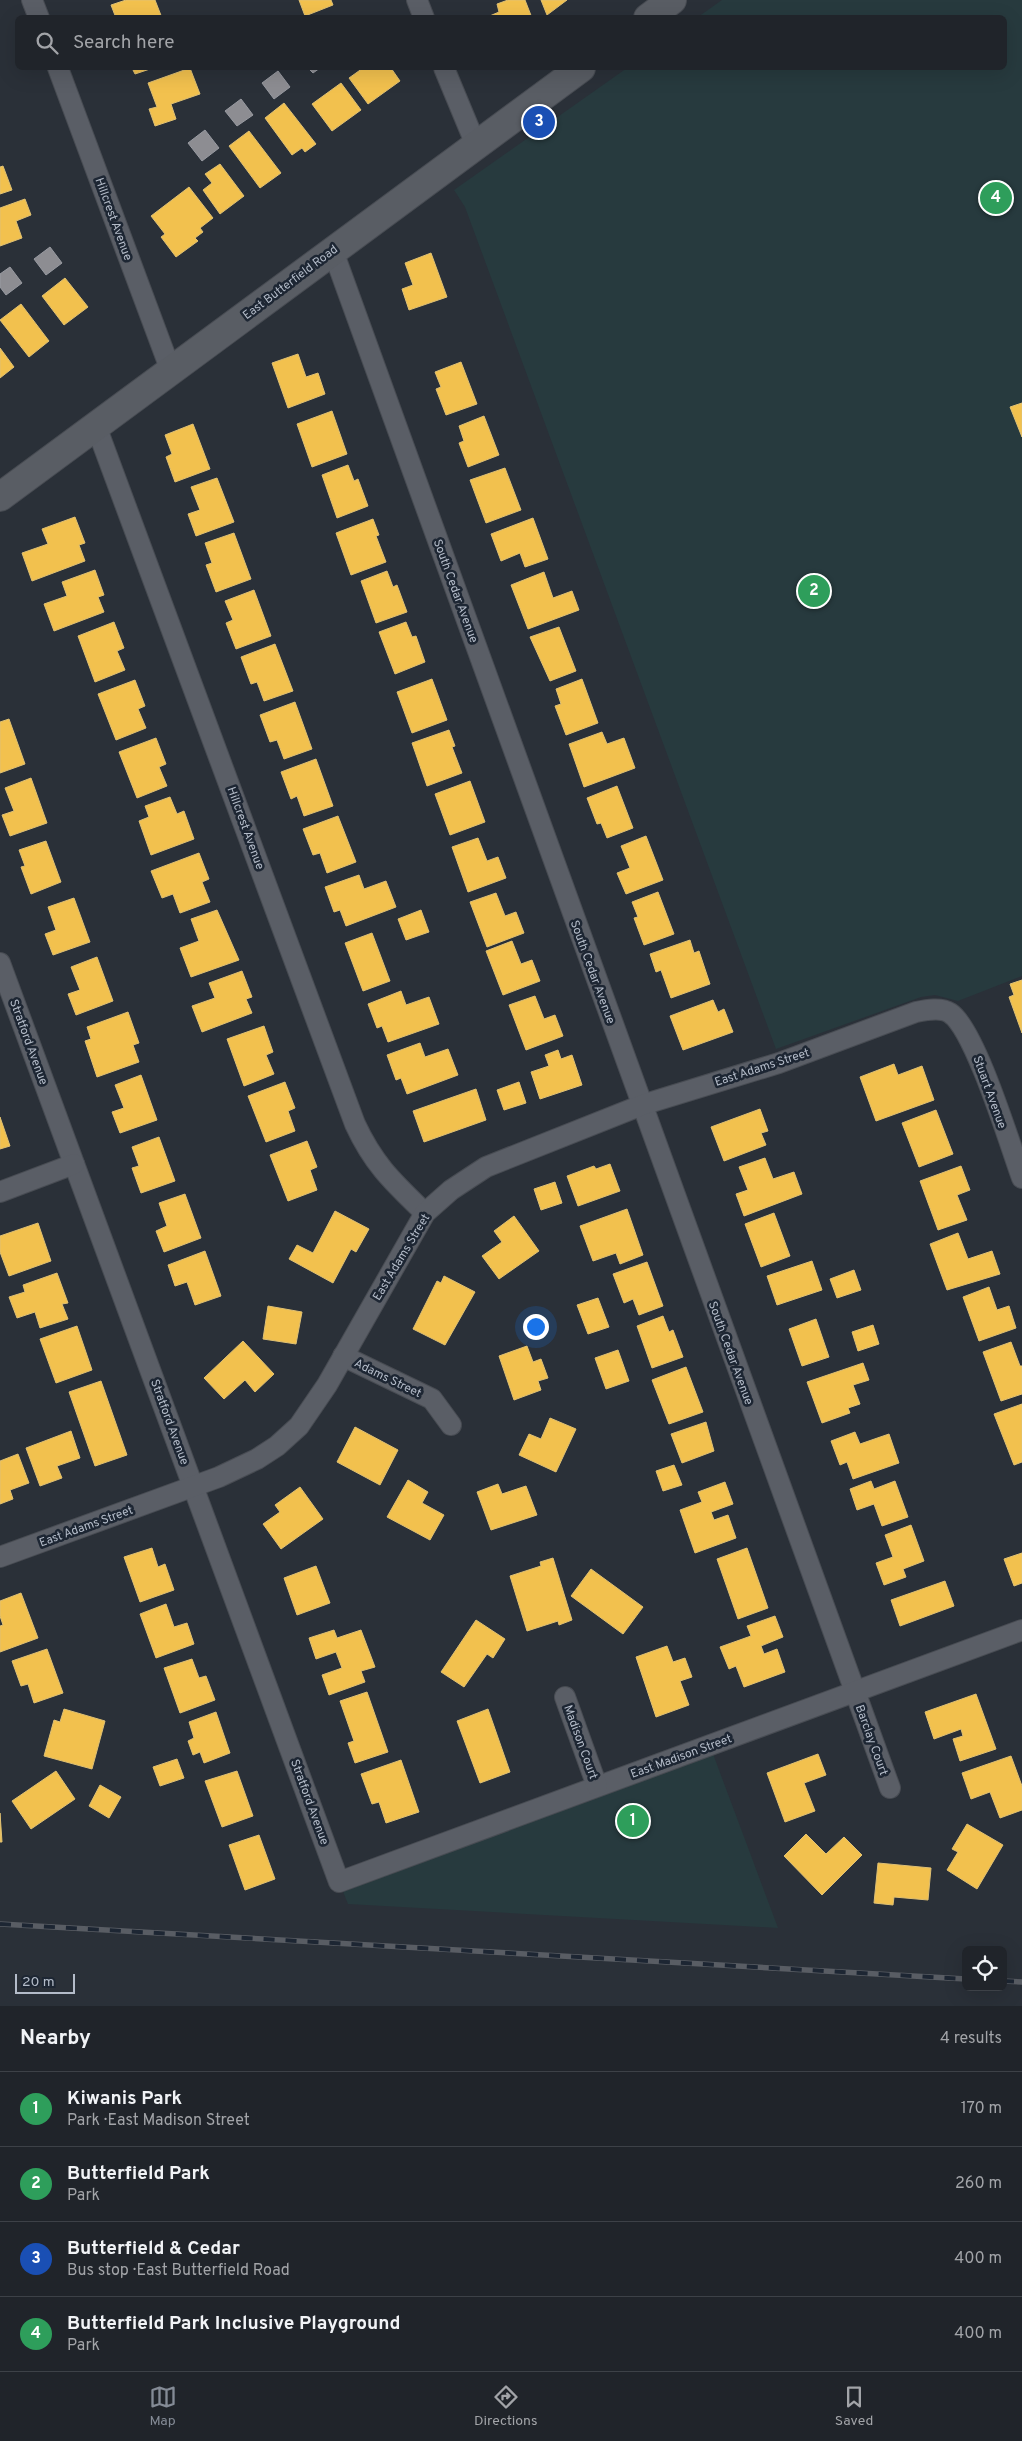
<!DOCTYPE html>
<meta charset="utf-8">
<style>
:root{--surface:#20242a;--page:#2d3036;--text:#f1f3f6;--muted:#a2a4a8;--line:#3d4147;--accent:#848b96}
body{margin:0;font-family:Overpass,sans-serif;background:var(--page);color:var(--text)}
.controls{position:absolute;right:15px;bottom:15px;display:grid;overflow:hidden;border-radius:8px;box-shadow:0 5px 20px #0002}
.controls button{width:45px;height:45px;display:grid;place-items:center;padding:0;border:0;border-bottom:1px solid var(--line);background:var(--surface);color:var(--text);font:25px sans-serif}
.scale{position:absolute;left:15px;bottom:12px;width:60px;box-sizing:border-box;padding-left:5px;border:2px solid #b4bcc9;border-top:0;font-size:14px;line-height:18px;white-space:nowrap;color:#b4bcc9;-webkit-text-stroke:4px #1d2633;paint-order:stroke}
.you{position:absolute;left:535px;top:1326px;width:18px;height:18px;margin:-12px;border:4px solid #fff;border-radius:50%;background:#1a73e8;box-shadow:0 0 0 8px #1a73e833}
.badge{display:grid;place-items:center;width:32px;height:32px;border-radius:50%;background:var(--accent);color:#fff;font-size:16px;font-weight:700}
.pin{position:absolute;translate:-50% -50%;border:2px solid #fff;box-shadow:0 1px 5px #0006}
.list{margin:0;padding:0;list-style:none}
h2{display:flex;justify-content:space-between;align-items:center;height:65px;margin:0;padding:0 20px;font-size:21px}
h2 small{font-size:16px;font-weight:400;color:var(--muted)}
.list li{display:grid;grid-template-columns:32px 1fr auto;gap:15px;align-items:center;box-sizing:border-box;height:75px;padding:0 20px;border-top:1px solid var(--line)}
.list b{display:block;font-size:19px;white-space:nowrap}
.list p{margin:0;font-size:16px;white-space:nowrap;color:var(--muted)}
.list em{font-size:16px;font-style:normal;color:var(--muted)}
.icon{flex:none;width:28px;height:28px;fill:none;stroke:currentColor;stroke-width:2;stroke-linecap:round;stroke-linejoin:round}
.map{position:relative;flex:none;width:1022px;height:2006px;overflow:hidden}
.search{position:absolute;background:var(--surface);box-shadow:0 5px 20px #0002;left:15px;right:15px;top:15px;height:55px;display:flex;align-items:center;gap:12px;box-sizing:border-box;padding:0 18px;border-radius:8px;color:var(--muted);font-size:19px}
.sheet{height:365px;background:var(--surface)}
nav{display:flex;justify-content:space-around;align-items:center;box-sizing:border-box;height:70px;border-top:1px solid var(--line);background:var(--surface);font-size:14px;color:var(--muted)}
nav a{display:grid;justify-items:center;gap:2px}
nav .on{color:var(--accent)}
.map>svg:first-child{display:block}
</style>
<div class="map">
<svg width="1022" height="2006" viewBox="0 0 1022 2006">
<rect width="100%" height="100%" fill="#2a3038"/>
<!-- green -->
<g fill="#273a3e">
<path d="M722,0H1022V976L958,1001L935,995L921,997L776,1049L465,207L454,190L627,68H1004V18L698,17Z"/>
<path d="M713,1754L778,1928L348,1904L342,1889Z"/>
</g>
<!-- homes -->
<g fill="#f2c14e" stroke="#dfc073">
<path d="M126,0H155L162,18H116L111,5Z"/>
<path d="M299,0H331L333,5L305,16Z"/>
<path d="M508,0H525L532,18H485L499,12L497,4Z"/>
<path d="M541,0H567L547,15Z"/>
<path d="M132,68H153L135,74Z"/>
<path d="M190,68L200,94L171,104L176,119L155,126L149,109L157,107L148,83Z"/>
<path d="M363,68H391L400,81L368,104L349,78Z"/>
<path d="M341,83L361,110L332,131L312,104Z"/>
<path d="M284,103L316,144L305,152L302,148L292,155L265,118Z"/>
<path d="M249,131L281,173L260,188L229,146Z"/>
<path d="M220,164L244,196L220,214L203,190L212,183L205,174Z"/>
<path d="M3,166L12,190L0,194V167Z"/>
<path d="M189,187L213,218L200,228L203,232L195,238L198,241L176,257L161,237L165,234L151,216Z"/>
<path d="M25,199L31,215L16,221L22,238L0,246V208Z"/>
<path d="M431,253L447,297L409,310L402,289L413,285L405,263Z"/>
<path d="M65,278L88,307L64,325L42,296Z"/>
<path d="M21,304L49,341L29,357L0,320Z"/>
<path d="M0,348L14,367L0,378Z"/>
<path d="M298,354L306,377L318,373L325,394L288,408L272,363Z"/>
<path d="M461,362L477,404L446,415L436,389L441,387L435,372Z"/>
<path d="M1022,403V437L1010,407Z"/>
<path d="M332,411L347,454L312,467L297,424Z"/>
<path d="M484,416L499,455L468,467L459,443L464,441L459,426Z"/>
<path d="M193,424L210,469L175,482L166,457L172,454L165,435Z"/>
<path d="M348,465L354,481L358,479L368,506L337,518L322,475Z"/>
<path d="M505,468L521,510L486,523L470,480Z"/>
<path d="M217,478L234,522L196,536L188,514L200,510L191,487Z"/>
<path d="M75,517L85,543L79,545L85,561L32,581L22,553L48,544L42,529Z"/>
<path d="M533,518L548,559L525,567L520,553L501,561L491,534Z"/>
<path d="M373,519L379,535L376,536L386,562L351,575L336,533Z"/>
<path d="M234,533L251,579L216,592L206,565L212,563L205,543Z"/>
<path d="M95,570L104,595L98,597L104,612L54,631L44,604L67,596L62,582Z"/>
<path d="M387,571L393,587L397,585L407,612L376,623L361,581Z"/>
<path d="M544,572L553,598L572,591L579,610L528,629L511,585Z"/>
<path d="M254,590L271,636L236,649L226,623L233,620L225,601Z"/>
<path d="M114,622L124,648L117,651L125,670L95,682L78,636Z"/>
<path d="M406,622L412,637L416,636L425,662L395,674L379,632Z"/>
<path d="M559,627L576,671L550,681L530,637Z"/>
<path d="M275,644L293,691L264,701L257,682L251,684L241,657Z"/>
<path d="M432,679L447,720L412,733L397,692Z"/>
<path d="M582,679L598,723L566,735L555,706L561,704L556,689Z"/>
<path d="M135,680L145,706L138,709L146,728L116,740L98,694Z"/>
<path d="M295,702L312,749L284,759L277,740L270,742L260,715Z"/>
<path d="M9,719L25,764L0,773V722Z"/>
<path d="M449,730L455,746L452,747L462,773L427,786L412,743Z"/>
<path d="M602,732L607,744L624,738L635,768L584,787L569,744Z"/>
<path d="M156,738L166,764L159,767L167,786L137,798L119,752Z"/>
<path d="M316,759L333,806L304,816L297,796L291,799L281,772Z"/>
<path d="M31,778L47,823L10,836L2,815L14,811L5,788Z"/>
<path d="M470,781L485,822L450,835L435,794Z"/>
<path d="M617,786L633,828L607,838L601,823L597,824L587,798Z"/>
<path d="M170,797L177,814L184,811L194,839L151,855L139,821L149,817L145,806Z"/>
<path d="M338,816L356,862L327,873L320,853L313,855L303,829Z"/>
<path d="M646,836L663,880L626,894L617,873L630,868L621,846Z"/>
<path d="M478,838L487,861L498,857L506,878L468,892L452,847Z"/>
<path d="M46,841L61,882L31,894L21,867L25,866L19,850Z"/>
<path d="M199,853L209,879L202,882L210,902L180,913L173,894L162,898L151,871Z"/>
<path d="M359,875L364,889L386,881L396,907L346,926L340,910L334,912L325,887Z"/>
<path d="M658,892L674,934L644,945L634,918L638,917L632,902Z"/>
<path d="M496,893L505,916L516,912L524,933L487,947L470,902Z"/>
<path d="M74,898L90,942L53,955L45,934L56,930L48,907Z"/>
<path d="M217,910L239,960L191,977L180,948L199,941L191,919Z"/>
<path d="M421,910L429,932L406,940L398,919Z"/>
<path d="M372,933L390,981L363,991L345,943Z"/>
<path d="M690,940L694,953L699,951L710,984L671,998L661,970L656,972L650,954Z"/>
<path d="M512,941L521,964L532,960L540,981L503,995L486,951Z"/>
<path d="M97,957L113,1001L76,1015L68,994L80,990L71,967Z"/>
<path d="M242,971L252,997L246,999L252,1013L202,1032L192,1006L215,998L209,983Z"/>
<path d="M1022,980V1033L1009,997L1014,995L1010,984Z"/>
<path d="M401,991L406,1005L429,997L439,1024L388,1042L382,1026L377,1028L368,1004Z"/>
<path d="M535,996L544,1019L555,1015L563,1036L526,1050L509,1005Z"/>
<path d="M713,1000L718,1012L724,1009L733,1032L683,1050L670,1016Z"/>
<path d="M128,1012L139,1043L133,1045L139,1062L97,1077L85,1041L91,1039L87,1027Z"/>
<path d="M264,1026L273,1052L266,1055L274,1074L244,1086L227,1039Z"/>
<path d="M420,1043L425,1057L448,1049L458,1075L407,1094L401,1078L396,1080L387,1055Z"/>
<path d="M558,1050L561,1059L572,1055L582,1085L540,1099L531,1072L549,1066L545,1055Z"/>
<path d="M894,1064L898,1075L922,1066L934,1100L876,1121L860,1077Z"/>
<path d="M141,1075L157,1120L120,1133L112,1112L124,1108L115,1085Z"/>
<path d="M285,1082L295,1108L288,1111L295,1131L266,1142L248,1096Z"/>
<path d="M519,1082L526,1103L504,1110L497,1090Z"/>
<path d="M476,1089L486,1120L424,1142L413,1111Z"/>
<path d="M760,1109L768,1131L761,1133L766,1145L724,1161L711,1127Z"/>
<path d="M936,1110L953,1154L919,1167L902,1123Z"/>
<path d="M0,1117L10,1146L0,1149Z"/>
<path d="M159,1137L175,1181L141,1193L132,1168L139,1166L132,1147Z"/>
<path d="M307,1141L317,1167L310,1170L317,1190L288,1201L270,1155Z"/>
<path d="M765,1158L773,1179L794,1172L802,1194L744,1216L736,1194L748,1190L739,1167Z"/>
<path d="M610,1164L620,1191L578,1206L567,1176L594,1166L596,1169Z"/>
<path d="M961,1166L970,1190L957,1195L967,1220L938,1230L920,1181Z"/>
<path d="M555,1182L562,1203L541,1210L534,1189Z"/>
<path d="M185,1194L201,1238L164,1252L156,1231L167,1226L159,1203Z"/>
<path d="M627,1209L643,1255L620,1264L616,1253L593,1261L580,1226Z"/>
<path d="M335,1211L369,1229L356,1252L351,1249L333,1283L289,1259L297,1245L313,1253Z"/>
<path d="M774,1213L790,1256L761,1267L745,1224Z"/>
<path d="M514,1216L539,1251L499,1279L482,1256L502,1242L494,1231Z"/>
<path d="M38,1223L51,1261L9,1276L0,1252V1236Z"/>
<path d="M958,1233L968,1259L992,1251L1000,1274L947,1290L930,1244Z"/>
<path d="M205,1251L221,1296L195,1305L187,1282L175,1286L168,1265Z"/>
<path d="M812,1261L822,1290L777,1305L767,1276Z"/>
<path d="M647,1262L663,1306L639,1315L633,1299L624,1303L613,1274Z"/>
<path d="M854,1270L861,1290L837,1298L830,1279Z"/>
<path d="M57,1273L68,1303L62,1304L68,1319L40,1328L35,1312L17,1318L9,1297L25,1292L23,1285Z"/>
<path d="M444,1276L475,1292L445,1345L413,1329L437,1281L441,1283Z"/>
<path d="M989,1287L997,1310L1009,1306L1016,1328L979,1341L963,1297Z"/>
<path d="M598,1298L609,1327L588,1334L577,1305Z"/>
<path d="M268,1306L302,1312L296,1344L263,1339Z"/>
<path d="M663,1316L669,1332L673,1330L683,1357L652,1368L637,1326Z"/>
<path d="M816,1319L829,1357L802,1366L789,1329Z"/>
<path d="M873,1325L879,1344L858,1351L852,1332Z"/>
<path d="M77,1326L92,1370L56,1383L40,1339Z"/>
<path d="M243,1341L274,1374L255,1392L245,1380L224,1399L204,1378Z"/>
<path d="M1011,1342L1020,1366H1022V1394L1001,1401L983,1352Z"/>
<path d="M527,1346L533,1362L541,1359L548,1378L538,1381L541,1390L514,1400L499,1356Z"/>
<path d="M618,1350L629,1381L606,1389L595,1358Z"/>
<path d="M863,1363L869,1380L853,1385L860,1404L848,1408L850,1413L822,1423L807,1382Z"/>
<path d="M686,1367L703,1412L669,1424L652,1380Z"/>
<path d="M101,1381L127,1455L95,1466L69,1392Z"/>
<path d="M1022,1404V1462L1014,1465L994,1414Z"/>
<path d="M550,1418L576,1429L556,1472L519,1455L529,1434L541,1439Z"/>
<path d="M706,1422L714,1451L682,1463L671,1434Z"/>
<path d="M355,1427L398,1450L380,1485L337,1462Z"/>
<path d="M71,1431L80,1458L57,1466L62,1478L40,1486L26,1448Z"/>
<path d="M855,1432L860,1444L889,1434L899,1463L853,1479L847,1462L840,1465L831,1441Z"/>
<path d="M18,1454L29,1483L10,1490L13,1499L0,1504V1461Z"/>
<path d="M674,1465L682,1485L663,1491L656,1471Z"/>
<path d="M408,1480L428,1492L422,1503L444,1515L430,1540L387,1517Z"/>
<path d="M871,1481L874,1489L895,1481L908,1517L882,1526L874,1504L857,1510L850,1489Z"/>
<path d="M725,1482L733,1504L711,1512L714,1520L728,1515L736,1538L695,1553L680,1510L702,1502L698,1492Z"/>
<path d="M498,1484L502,1494L526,1486L537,1515L491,1530L477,1492Z"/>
<path d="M300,1487L323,1519L281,1549L263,1524L280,1512L275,1505Z"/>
<path d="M911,1525L924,1561L903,1569L906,1577L884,1585L876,1563L893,1557L885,1535Z"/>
<path d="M152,1548L158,1567L165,1564L174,1590L140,1602L124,1557Z"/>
<path d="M747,1548L768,1608L738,1619L717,1559Z"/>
<path d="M1022,1553V1583L1014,1586L1004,1559Z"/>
<path d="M553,1558L572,1620L559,1625L558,1621L527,1631L510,1576L541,1566L540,1562Z"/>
<path d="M316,1566L330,1603L297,1615L284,1578Z"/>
<path d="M591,1569L643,1607L623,1634L571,1596Z"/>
<path d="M945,1581L954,1606L900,1626L891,1600Z"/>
<path d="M21,1593L38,1638L0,1652V1626L3,1625L0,1616V1601Z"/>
<path d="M166,1604L174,1627L187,1623L194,1644L156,1658L140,1614Z"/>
<path d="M775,1616L783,1637L761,1646L764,1654L777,1649L785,1672L744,1687L736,1666L729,1669L720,1647L751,1636L747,1626Z"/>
<path d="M476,1620L505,1639L493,1658L487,1654L464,1687L441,1672Z"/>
<path d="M334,1630L337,1638L361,1630L375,1667L361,1671L365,1682L329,1695L322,1675L342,1668L336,1652L316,1659L309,1638Z"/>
<path d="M667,1646L673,1662L685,1658L692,1677L680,1681L689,1705L656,1717L636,1657Z"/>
<path d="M47,1649L63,1693L34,1703L28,1684L21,1686L12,1661Z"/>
<path d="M192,1659L199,1678L206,1676L215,1700L180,1713L164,1668Z"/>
<path d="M367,1692L388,1752L355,1763L348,1743L354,1741L340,1701Z"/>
<path d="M976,1694L996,1749L960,1761L953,1739L963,1736L961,1729L934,1739L925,1712Z"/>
<path d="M64,1709L105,1721L92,1769L44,1756L54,1720L60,1722Z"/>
<path d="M488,1709L510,1772L480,1783L457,1721Z"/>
<path d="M216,1712L230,1753L204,1763L200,1752L193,1755L188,1741L194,1738L189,1722Z"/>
<path d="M818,1754L826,1775L804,1783L815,1811L785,1822L767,1773Z"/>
<path d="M1011,1756L1022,1786V1810L1000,1818L990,1792L971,1799L962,1773Z"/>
<path d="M177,1759L184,1778L160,1786L153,1767Z"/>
<path d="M401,1760L419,1812L386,1823L379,1802L372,1804L361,1774Z"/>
<path d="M56,1771L75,1799L31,1829L12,1801Z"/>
<path d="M237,1771L253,1816L222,1827L205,1781Z"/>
<path d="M100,1785L121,1797L109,1818L89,1806Z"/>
<path d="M0,1813L2,1842H0Z"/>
<path d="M967,1824L1003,1845L977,1889L947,1870L958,1852L952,1849Z"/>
<path d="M806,1834L826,1854L844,1837L862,1855L822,1895L784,1856Z"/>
<path d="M259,1835L275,1879L245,1890L229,1845Z"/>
<path d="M878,1863L931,1868L928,1900L894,1897L893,1905L874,1903Z"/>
</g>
<!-- industry -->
<g fill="#8d8d92" stroke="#999ba2">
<path d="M308,68H320L313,73Z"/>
<path d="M278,71L290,87L274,99L262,83Z"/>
<path d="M241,99L253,115L237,126L225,111Z"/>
<path d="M205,130L219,148L202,161L188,143Z"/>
<path d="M50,247L62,263L46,275L34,259Z"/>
<path d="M10,267L22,283L6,295L0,287V274Z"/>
</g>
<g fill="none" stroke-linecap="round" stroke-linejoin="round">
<!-- street casing -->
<g stroke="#484c53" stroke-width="22">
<g id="street">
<path d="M32,0L39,18"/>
<path d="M417,0L424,18"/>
<path d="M58,68L171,371"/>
<path d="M444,68L476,145"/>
<path d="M333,251L890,1788"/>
<path d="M96,426L355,1124C374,1165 393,1182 425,1213"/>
<path d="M0,963L339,1882L1022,1630"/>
<path d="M0,1192L74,1164"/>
<path d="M343,1356L432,1399L451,1425"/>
<path d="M0,1557L219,1477L257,1459L277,1446L299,1426L327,1385L425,1213L451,1190L486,1167L642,1105L779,1063L916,1012C926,1010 941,1007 950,1013C975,1029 1010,1145 1022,1178"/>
<path d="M565,1697L597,1786"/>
</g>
</g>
<!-- secondary casing -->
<g stroke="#484c53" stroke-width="30">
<g id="secondary">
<path d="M648,18L672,0"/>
<path d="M0,497L581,68"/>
</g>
</g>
<!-- street -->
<use href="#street" stroke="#5a5e66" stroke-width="20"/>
<!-- secondary -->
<use href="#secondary" stroke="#595d64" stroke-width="28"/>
<!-- rail casing -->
<g stroke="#595d64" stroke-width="5.5">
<g id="rail">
<path d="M0,1924L966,1979"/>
<path d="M1003,1981L1022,1982"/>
</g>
</g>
<!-- rail -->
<use href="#rail" stroke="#1d2633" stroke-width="4" stroke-dasharray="11" stroke-linecap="butt"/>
</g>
<g text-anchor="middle" stroke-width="5" stroke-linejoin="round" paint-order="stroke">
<!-- street labels -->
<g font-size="12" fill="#b4bcc9" stroke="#1d2633">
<text transform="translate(114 219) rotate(70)" y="4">Hillcrest Avenue</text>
<text transform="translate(290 282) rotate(-37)" y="4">East Butterfield Road</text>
<text transform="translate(456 591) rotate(70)" y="4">South Cedar Avenue</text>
<text transform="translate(246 828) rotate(70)" y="4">Hillcrest Avenue</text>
<text transform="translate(593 972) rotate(70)" y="4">South Cedar Avenue</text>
<text transform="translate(29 1042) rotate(70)" y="4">Stratford Avenue</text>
<text transform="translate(762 1067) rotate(-18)" y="4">East Adams Street</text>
<text transform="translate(990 1092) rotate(70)" y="4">Stuart Avenue</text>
<text transform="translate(401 1257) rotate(-59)" y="4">East Adams Street</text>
<text transform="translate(731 1353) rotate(70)" y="4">South Cedar Avenue</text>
<text transform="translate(388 1378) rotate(26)" y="4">Adams Street</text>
<text transform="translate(170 1422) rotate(70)" y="4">Stratford Avenue</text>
<text transform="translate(86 1526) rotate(-20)" y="4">East Adams Street</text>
<text transform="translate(872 1740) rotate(70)" y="4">Barclay Court</text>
<text transform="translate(581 1742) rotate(70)" y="4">Madison Court</text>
<text transform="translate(681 1756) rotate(-20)" y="4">East Madison Street</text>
<text transform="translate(310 1802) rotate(70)" y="4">Stratford Avenue</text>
</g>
</g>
</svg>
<div class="controls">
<button><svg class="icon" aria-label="locate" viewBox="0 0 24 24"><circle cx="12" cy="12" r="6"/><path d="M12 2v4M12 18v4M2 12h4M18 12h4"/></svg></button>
</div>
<div class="scale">20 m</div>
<div class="you"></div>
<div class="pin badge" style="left:633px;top:1821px;background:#2e9e5b">1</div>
<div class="pin badge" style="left:814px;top:591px;background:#2e9e5b">2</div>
<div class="pin badge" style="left:539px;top:122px;background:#1a4fb4">3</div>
<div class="pin badge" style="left:996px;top:198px;background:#2e9e5b">4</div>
<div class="search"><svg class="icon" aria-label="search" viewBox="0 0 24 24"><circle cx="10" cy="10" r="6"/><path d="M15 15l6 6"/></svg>Search here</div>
</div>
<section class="sheet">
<h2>Nearby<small>4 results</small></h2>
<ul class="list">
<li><span class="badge" style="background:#2e9e5b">1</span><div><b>Kiwanis Park</b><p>Park · East Madison Street</p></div><em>170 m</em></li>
<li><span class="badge" style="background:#2e9e5b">2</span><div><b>Butterfield Park</b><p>Park</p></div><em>260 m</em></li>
<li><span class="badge" style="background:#1a4fb4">3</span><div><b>Butterfield &amp; Cedar</b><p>Bus stop · East Butterfield Road</p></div><em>400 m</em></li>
<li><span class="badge" style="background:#2e9e5b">4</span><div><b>Butterfield Park Inclusive Playground</b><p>Park</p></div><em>400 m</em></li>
</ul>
</section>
<nav>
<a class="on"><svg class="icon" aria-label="map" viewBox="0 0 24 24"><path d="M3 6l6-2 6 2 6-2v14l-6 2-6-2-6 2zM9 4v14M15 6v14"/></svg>Map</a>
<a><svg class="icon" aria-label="directions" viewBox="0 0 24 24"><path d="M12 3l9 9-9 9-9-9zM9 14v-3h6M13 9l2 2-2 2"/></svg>Directions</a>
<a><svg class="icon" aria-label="saved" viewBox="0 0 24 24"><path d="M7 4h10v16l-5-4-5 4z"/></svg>Saved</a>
</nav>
